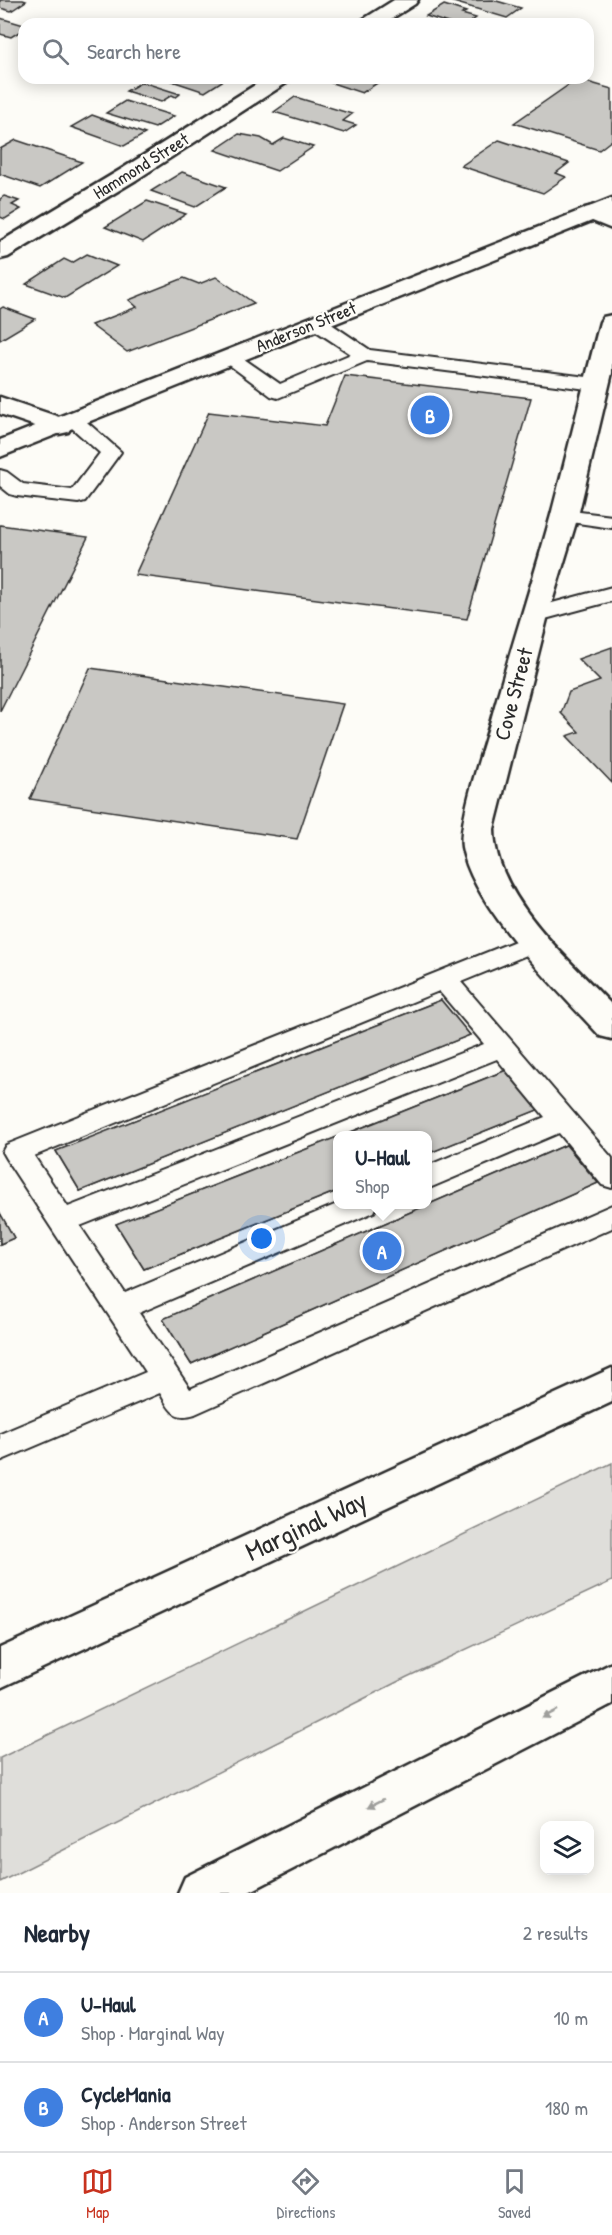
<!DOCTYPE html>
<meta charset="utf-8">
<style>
:root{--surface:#fff;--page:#f6f6f7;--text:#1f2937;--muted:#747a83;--line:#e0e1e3;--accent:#c8321e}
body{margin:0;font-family:"Patrick Hand",sans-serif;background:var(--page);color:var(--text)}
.controls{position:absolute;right:18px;bottom:18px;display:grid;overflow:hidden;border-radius:12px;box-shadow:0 3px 15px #0003}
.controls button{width:54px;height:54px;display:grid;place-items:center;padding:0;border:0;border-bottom:2px solid var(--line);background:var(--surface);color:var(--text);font:30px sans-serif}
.you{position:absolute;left:262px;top:1239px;width:21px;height:21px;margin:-15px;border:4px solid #fff;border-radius:50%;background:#1a73e8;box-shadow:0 0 0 9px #1a73e833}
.badge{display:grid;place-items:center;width:39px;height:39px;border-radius:50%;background:var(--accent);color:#fff;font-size:20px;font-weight:700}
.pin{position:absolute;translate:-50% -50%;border:3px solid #fff;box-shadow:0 2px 6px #0006}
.popup{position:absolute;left:333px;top:1131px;width:99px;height:78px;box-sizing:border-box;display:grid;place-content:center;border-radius:12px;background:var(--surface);filter:drop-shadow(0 2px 4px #0005);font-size:20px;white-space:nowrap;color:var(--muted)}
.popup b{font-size:22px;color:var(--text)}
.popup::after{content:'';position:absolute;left:50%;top:100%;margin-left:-12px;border:12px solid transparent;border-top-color:var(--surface)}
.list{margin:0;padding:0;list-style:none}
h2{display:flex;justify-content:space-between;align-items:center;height:78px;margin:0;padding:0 24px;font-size:26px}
h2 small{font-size:20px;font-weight:400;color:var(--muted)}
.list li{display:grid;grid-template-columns:39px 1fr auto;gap:18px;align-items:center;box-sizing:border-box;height:90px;padding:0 24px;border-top:2px solid var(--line)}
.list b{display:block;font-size:22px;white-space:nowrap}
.list p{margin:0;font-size:20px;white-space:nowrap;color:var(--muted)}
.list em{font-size:20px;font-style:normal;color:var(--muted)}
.icon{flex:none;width:33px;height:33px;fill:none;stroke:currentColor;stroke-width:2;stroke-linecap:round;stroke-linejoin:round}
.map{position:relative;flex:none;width:612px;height:1893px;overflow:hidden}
.search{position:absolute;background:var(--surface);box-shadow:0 3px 15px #0003;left:18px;right:18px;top:18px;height:66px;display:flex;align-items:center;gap:15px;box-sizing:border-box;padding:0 21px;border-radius:18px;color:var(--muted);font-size:22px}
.sheet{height:258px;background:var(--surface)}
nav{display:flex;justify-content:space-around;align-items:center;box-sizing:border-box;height:84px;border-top:2px solid var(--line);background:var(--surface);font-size:16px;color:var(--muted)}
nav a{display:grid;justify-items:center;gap:3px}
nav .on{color:var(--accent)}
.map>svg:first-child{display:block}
</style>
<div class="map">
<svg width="612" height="1893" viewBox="0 0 612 1893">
<rect width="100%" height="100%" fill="#fdfcf7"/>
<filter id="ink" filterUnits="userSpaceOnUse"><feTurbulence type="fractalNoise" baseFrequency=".0167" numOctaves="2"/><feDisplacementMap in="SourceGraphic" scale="12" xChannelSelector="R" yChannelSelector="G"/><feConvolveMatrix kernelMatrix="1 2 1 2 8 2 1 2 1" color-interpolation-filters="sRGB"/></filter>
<g filter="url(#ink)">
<!-- green -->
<path fill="#dfdeda" stroke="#858482" stroke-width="1.5" d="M612,1463V1581L407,1677L0,1882V1758Z"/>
<!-- building -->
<g fill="#c9c8c4" stroke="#2b2b2b" stroke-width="1.5">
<path d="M0,0H23L26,1L11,11L0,8Z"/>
<path d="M493,0L521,8L507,18L450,1Z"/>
<path d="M444,5L466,12L462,14L476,18L472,21L482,24H451L426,16Z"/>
<path d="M0,18L24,25V29L11,37L0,34Z"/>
<path d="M163,78H227L205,92Z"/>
<path d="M326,78H375L382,80L362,93L323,80Z"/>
<path d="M577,79L612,89V140L599,150L514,123Z"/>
<path d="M142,82L180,94L176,97L172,95L161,102L126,91Z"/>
<path d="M295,97L352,114L343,121L356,125L344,133L274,112Z"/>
<path d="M125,101L174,116L155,128L106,113Z"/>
<path d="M92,115L145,134L124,146L71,127Z"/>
<path d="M239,134L261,138L273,145L284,138L313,147L277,171L215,150Z"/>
<path d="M16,140L82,162L40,188L0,174V149Z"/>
<path d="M499,140L569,163L556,173L566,177L543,193L461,166Z"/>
<path d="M182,172L226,187L195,207L151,191Z"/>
<path d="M4,196L19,201L12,205L21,209L5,219L0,217V199Z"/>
<path d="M147,201L186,214L143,242L105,227Z"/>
<path d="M87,254L117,266L65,298L26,284L64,259L72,263Z"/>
<path d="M216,277L254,303L127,352L91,325L137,307L129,300L184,278L199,284Z"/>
<path d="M3,307L35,319L0,340V309Z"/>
<path d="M345,376L531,398L467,619L135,575L209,412L325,426Z"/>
<path d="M0,525L88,537L0,711Z"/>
<path d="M612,647V783L567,736L579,732L561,713L569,692L600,681L578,659Z"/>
<path d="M90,668L343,704L297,839L30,799Z"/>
<path d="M441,1000L470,1035L80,1191L56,1151Z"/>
<path d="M441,1000L470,1035L80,1191L56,1151Z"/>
<path d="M509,1069L540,1109L427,1154V1136H341Z"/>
<path d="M509,1069L540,1109L427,1154V1136H341Z"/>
<path d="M337,1137V1191L144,1269L116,1224Z"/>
<path d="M337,1137V1191L144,1269L116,1224Z"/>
<path d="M566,1145L598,1183L191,1364L163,1319Z"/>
<path d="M566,1145L598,1183L191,1364L163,1319Z"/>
<path d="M0,1213L14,1238L0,1244Z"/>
<path d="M0,1213L14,1238L0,1244Z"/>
</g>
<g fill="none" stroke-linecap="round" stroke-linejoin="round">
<!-- service casing -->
<g stroke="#2b2b2b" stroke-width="4">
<g id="service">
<path d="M317,317L324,319L370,350L595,378L602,380L605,384L602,388L595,390L367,361L278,398L271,396L220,358L223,354H237L280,384L351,354L310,327L308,323L310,319Z"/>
<path d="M73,414L80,416L121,452L85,501L78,503L17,496L10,494L0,486V470L7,472L23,484L72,490L100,453L63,420L66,416Z"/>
<path d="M564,510L612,516V528L557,520L554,516L557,512Z"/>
<path d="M612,587V601L534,622L526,620L523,615L526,610Z"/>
<path d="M535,933L544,936L548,942L544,948L461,982L612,1158V1188L602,1185L559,1133L427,1189V1166L545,1117L497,1059L80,1226L125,1293L337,1204H378L374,1212L139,1313L190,1389L612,1205V1228L195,1414C173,1421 170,1409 160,1393L0,1461V1434L146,1372L6,1159L2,1152L6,1145ZM439,991L484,1044L68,1207L34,1156Z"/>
</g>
</g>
<!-- minor casing -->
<g stroke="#2b2b2b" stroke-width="5">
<g id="minor">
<path d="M394,0H418L415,4L383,24H359L362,20Z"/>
<path d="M266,78H292L288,82L136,180L8,257L0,259V242L120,170Z"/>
<path d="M593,206L612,213V229L585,218L581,213L585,208Z"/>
<path d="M612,315V373L578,516L548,615L494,829C494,896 569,959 612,1005V1039L600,1036C558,990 473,908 462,847C458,822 483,748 491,720C510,651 532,584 551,515C568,451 583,386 600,322L603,317Z"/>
<path d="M0,397L68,420L72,426L68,432L59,434L0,414Z"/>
</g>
</g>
<!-- tertiary casing -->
<g stroke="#2b2b2b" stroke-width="5">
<g id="tertiary">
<path d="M612,198V213L0,457V440Z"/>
<path d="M612,1368V1402L0,1688V1648Z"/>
</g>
</g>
<!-- motorway casing -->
<g stroke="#2b2b2b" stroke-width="5">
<path id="motorway" d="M612,1663V1704L247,1893H178L185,1877Z"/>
</g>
<!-- service -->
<use href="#service" fill="#fdfcf7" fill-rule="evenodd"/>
<!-- minor -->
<use href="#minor" fill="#fdfcf7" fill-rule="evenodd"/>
<!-- tertiary -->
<use href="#tertiary" fill="#fdfcf7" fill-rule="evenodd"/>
<!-- motorway -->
<use href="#motorway" fill="#fdfcf7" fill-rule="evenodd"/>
</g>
<!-- one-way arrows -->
<defs><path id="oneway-solid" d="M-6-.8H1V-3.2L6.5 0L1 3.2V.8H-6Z" transform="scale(1.5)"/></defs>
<g fill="#9e9e9b">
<use href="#oneway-solid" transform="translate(550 1714) rotate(153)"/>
<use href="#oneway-solid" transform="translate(376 1803) rotate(153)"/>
</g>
</g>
<g text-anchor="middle" stroke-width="4.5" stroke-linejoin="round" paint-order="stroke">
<!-- far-street labels -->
<g font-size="18" fill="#2b2b2b" stroke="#fdfcf7">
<text transform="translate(141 166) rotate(-32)" y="6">Hammond Street</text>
<text transform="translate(306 327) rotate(-22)" y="6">Anderson Street</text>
</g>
<!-- street labels -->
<g font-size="22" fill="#2b2b2b" stroke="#fdfcf7">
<text transform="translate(513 694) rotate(-75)" y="8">Cove Street</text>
</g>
<!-- near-street labels -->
<g font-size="27" fill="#2b2b2b" stroke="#fdfcf7">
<text transform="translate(306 1526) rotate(-25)" y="9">Marginal Way</text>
</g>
</g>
</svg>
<div class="controls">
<button><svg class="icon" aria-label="layers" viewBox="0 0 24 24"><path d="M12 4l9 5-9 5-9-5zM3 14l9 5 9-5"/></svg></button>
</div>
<div class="you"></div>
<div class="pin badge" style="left:382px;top:1251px;background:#3f7fe0">A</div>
<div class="popup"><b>U-Haul</b>Shop</div>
<div class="pin badge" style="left:430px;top:415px;background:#3f7fe0">B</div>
<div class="search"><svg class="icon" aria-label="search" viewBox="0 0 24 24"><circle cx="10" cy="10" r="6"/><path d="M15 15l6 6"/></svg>Search here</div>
</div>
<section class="sheet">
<h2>Nearby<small>2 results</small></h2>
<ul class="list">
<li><span class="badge" style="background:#3f7fe0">A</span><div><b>U-Haul</b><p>Shop · Marginal Way</p></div><em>10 m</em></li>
<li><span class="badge" style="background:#3f7fe0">B</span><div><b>CycleMania</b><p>Shop · Anderson Street</p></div><em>180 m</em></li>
</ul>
</section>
<nav>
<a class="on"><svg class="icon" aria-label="map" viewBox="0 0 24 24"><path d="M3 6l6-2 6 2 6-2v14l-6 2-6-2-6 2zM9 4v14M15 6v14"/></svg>Map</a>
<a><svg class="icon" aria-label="directions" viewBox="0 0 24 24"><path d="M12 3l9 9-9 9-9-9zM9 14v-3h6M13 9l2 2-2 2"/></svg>Directions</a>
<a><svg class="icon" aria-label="saved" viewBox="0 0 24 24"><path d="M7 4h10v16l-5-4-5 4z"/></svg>Saved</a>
</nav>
